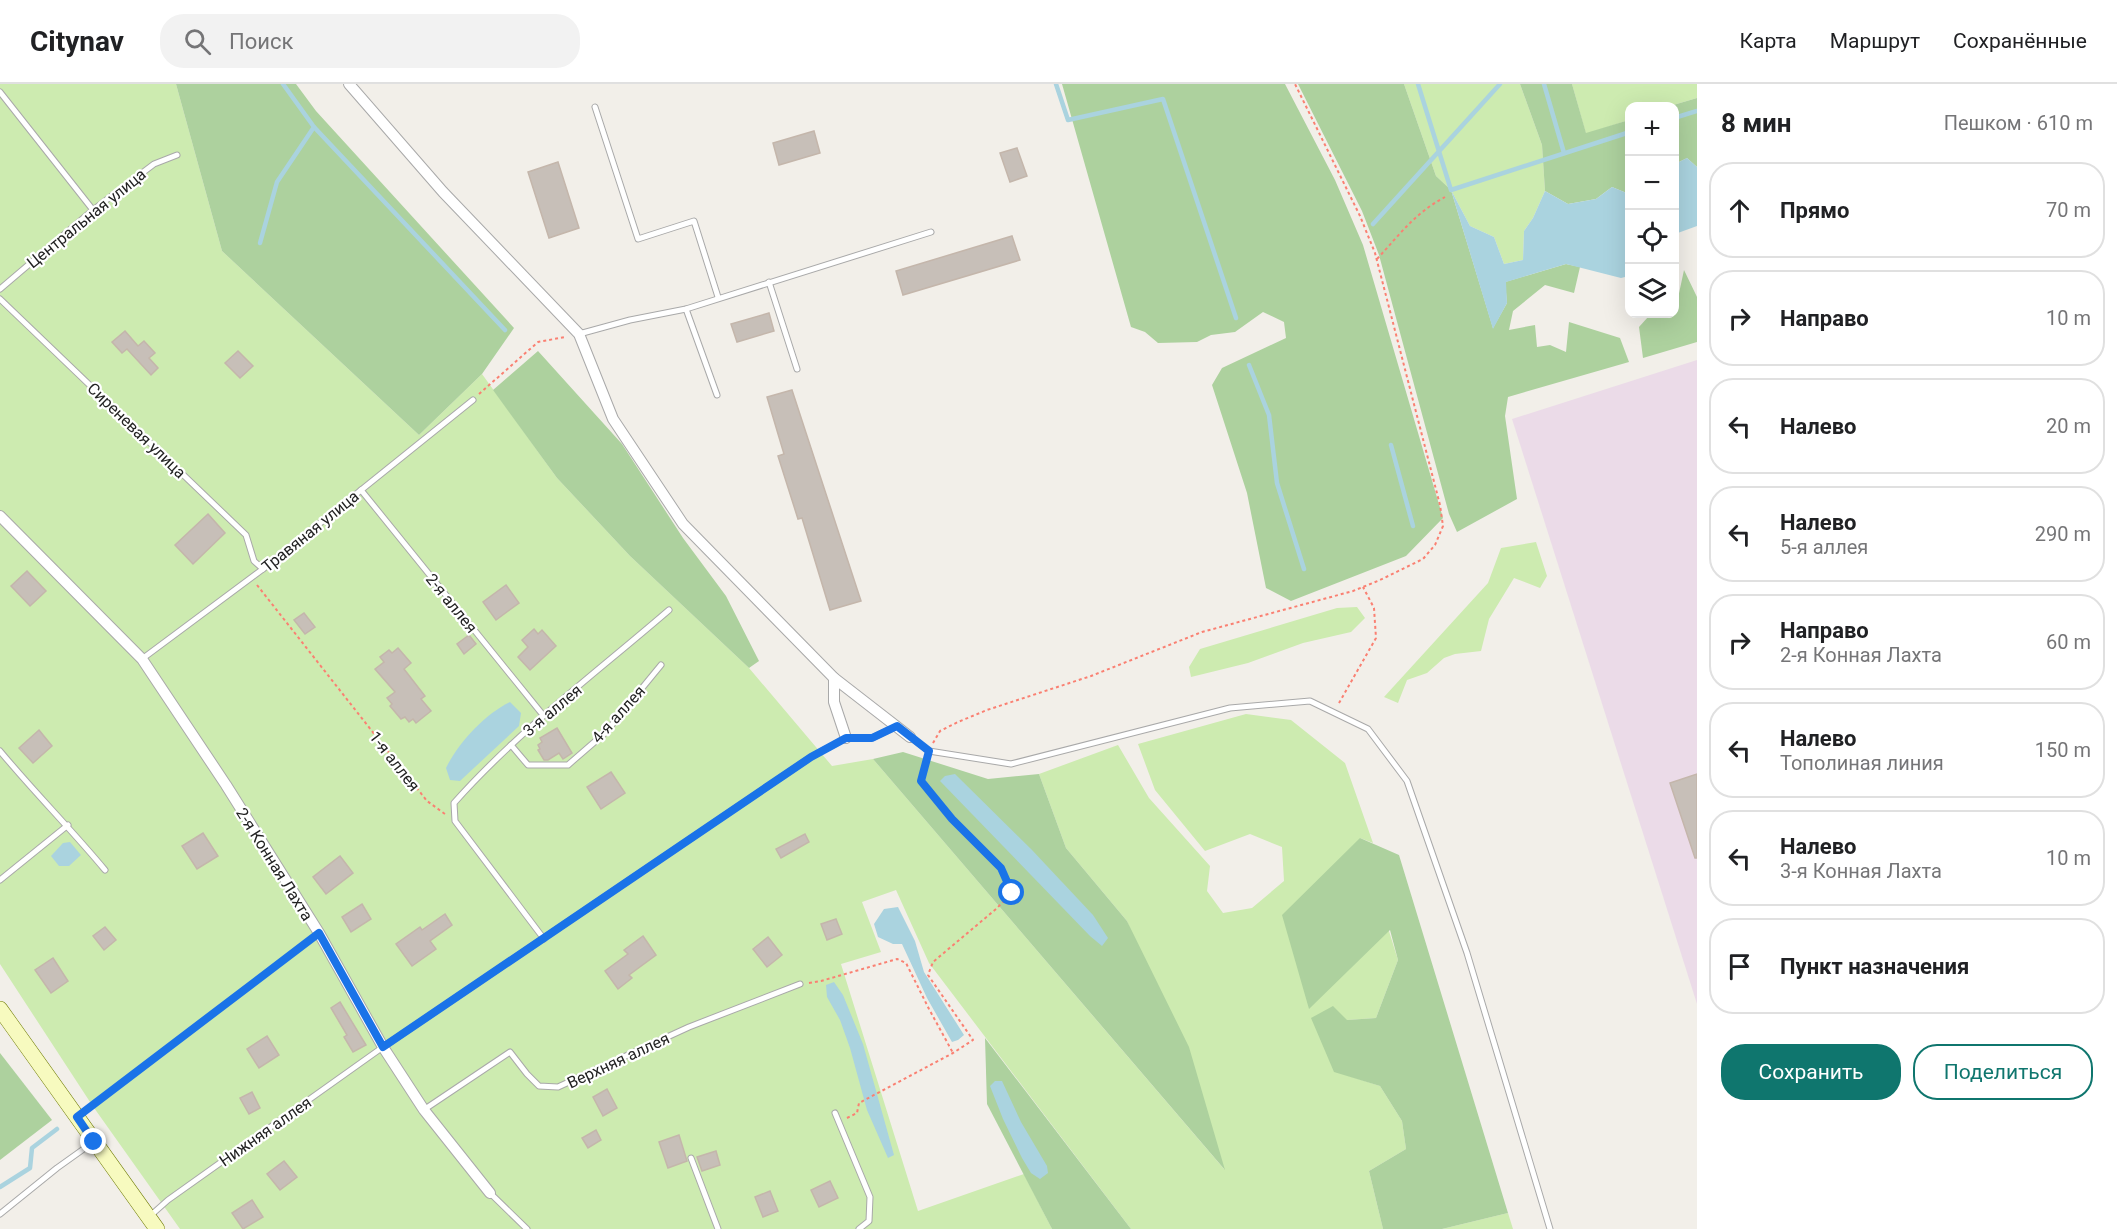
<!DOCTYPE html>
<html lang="ru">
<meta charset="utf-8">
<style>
:root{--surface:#fff;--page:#f2f2f2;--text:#202124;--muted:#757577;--line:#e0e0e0;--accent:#0f766e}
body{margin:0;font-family:Roboto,sans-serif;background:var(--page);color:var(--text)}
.controls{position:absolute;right:18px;top:18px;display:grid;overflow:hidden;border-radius:12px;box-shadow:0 6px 24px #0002}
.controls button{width:54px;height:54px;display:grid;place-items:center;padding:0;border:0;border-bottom:2px solid var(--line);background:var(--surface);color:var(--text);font:30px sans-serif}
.stop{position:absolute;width:18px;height:18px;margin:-14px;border:4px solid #1a73e8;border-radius:50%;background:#fff}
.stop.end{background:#1a73e8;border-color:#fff;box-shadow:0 2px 6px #0008}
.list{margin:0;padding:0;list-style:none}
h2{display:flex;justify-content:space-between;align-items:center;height:78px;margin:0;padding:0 24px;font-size:26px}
h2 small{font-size:20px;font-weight:400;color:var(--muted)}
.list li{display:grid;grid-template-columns:39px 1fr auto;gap:18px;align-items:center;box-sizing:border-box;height:96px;margin:0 12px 12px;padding:0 12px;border:2px solid var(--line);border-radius:24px}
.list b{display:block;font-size:22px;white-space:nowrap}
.list p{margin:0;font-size:20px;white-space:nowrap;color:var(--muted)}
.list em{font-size:20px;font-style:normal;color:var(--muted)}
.actions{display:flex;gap:12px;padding:18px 24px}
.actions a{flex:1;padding:14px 0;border:2px solid var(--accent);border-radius:24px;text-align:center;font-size:21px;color:var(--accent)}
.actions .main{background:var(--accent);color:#fff}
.icon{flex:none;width:33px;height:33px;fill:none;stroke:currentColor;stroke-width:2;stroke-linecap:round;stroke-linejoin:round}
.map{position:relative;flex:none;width:1697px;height:1145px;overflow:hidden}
header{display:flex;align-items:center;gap:36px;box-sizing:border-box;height:84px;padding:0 30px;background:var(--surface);border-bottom:2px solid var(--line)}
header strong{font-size:28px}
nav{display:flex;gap:33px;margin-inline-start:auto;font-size:21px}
.search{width:420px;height:54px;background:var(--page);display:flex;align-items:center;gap:15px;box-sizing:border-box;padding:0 21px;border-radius:24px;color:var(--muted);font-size:22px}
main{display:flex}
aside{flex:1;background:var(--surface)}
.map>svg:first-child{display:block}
</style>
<header>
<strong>Citynav</strong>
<div class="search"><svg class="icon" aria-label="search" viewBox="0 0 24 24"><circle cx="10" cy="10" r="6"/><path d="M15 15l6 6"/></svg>Поиск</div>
<nav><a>Карта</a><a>Маршрут</a><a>Сохранённые</a></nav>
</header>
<main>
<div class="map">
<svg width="1697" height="1145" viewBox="0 0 1697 1145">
<rect width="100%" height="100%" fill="#f2efe9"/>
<!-- industrial -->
<path fill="#ebdbe8" d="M1697,276V920L1512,335Z"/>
<!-- grass -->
<g fill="#cdebb0">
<path d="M0,0H176L222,167L419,351L482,290L557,394L630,472L749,584L832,682L873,675L1224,1085L1127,837L1066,764L1039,690L1118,661L1149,714L1210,782L1207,807L1223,829L1252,824L1284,797L1282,763L1250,750L1205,767L1155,706L1138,660L1246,630L1291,636L1345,679L1373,759L1360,754L1398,876L1376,934L1347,936L1334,987L1380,1002L1402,1037L1406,1065L1369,1087L1383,1145H1131L929,879L896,806L862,818L881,868L841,880L918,1127L1024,1090L1052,1145H180L92,1021L0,880Z"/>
<path d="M1404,0H1520L1542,61L1545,107L1533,134L1524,147L1523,176L1504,180L1494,153L1470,142L1451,106L1436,92Z"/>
<path d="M1572,0H1697V14L1670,22H1630L1629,36L1586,50Z"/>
<path d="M1536,458L1547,492L1540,504L1514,494L1489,535L1481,567L1455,570L1444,574L1427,589L1407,596L1398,619L1384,613L1488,499L1501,464Z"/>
<path d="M1357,523L1365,534L1351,548L1303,559L1248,579L1191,593L1189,583L1200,565L1337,524Z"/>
<path d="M1508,1129L1513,1145H1442Z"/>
</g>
<!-- forest -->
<g fill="#add19e">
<path d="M176,0H296L316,27L514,244L482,290L419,351L222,167Z"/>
<path d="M1062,0H1285L1335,96L1363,161L1443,434L1406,472L1291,517L1266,504L1247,409L1212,301L1222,284L1286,254L1284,238L1263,228L1235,248L1211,251L1197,258L1158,259L1145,248L1131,243Z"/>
<path d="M1298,0H1404L1436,92L1451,106L1493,244L1507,219L1505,198L1566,180L1580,183L1574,209L1545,201L1513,227L1509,246L1535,241L1537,263L1550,261L1566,268L1569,238L1620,254L1629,278L1508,313L1505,332L1517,415L1457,448L1449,430L1379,171L1362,127Z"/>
<path d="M1520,0H1572L1586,49L1629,36V110L1612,103L1596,115L1568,120L1545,107L1542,61Z"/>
<path d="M1697,14V83L1687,74L1675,80L1674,22H1670Z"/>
<path d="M1684,186L1697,213V258L1643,274L1639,243L1648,233L1647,230H1674L1675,213L1678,214Z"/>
<path d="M538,267L622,360L683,454L726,512L759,577L749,584L630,472L557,394L493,306Z"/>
<path d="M903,668L988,695L1039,690L1066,764L1127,837L1189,963L1225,1086L873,675Z"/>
<path d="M1360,754L1399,771L1508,1129L1442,1145H1383L1369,1087L1406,1065L1402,1037L1380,1002L1334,988L1311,934L1333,922L1347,936L1376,934L1398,876L1390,846L1309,925L1282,831Z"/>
<path d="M985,954L1131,1145H1052L987,1020Z"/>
<path d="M0,969L52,1036L0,1076Z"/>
</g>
<!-- water -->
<g fill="#aad3df">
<path d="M1687,74L1697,83V142L1675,150V80Z"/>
<path d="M1612,103L1629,110V192L1621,194L1566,180L1506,198L1507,219L1493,245L1451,106L1470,142L1494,153L1504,180L1523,176L1524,147L1533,134L1545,107L1568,120L1596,115Z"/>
<path d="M510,618L521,629L519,642L460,697L450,696L446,684C458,659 485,630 510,618Z"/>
<path d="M955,690L1032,766L1093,831L1108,854L1102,862L1090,852L940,697L945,692Z"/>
<path d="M70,758L81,771L69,782H59L51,772L63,759Z"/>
<path d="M898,823L915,857L924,888L964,951L958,956L952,958L927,914L902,860H893L878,853L874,840L884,825Z"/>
<path d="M834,898L843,911L863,960L894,1071L888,1074L867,1026L850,964L840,936L827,913L826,901Z"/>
<path d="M995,997H1002L1021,1038L1047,1082L1048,1089L1040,1095L1031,1089L1022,1074L1003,1035L990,1002Z"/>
</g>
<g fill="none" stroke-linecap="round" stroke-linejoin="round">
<!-- stream -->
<g stroke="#aad3df" stroke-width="4.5">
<path d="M283,0L314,43L505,246"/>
<path d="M1056,0L1068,36L1163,15L1236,234"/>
<path d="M1418,0L1451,106L1630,48"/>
<path d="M1544,0L1564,69"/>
<path d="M1674,34L1697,27"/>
<path d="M1373,140L1500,0"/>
<path d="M260,159L277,98L314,43"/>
<path d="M1249,281L1269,331L1277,399L1304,485"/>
<path d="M1391,361L1413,442"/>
<path d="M0,1103L30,1084L32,1064L57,1045"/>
</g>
</g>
<!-- building -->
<g fill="#c7bfb8" stroke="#c4b6ab" stroke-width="1.5">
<path d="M814,47L820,69L779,81L773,59Z"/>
<path d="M1017,64L1027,92L1010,98L1000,69Z"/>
<path d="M558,78L579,144L549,154L528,88Z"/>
<path d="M1012,152L1020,176L903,211L896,187Z"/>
<path d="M769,229L774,247L737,258L731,240Z"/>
<path d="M125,247L138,262L144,257L155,269L149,274L158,284L151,291L127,265L122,269L112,258Z"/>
<path d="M238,267L253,282L240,294L225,279Z"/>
<path d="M792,306L861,517L830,526L802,434L798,435L778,372L784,370L767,313Z"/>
<path d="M208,430L225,449L193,480L175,461Z"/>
<path d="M27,487L46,507L30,522L11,502Z"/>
<path d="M506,501L519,519L496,536L483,518Z"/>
<path d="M304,529L315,543L305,550L294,536Z"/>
<path d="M534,545L538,550L542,546L556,562L530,586L518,573L528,563L522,556Z"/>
<path d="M469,551L476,560L464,570L457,560Z"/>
<path d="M398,564L411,579L404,585L425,612L421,615L431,627L416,639L413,635L409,638L405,633L401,635L390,622L392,620L387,614L395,608L375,585L384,578L380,573L389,566L392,569Z"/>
<path d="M557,644L572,669L563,675L559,669L548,676H544L538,666L540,665L538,661L542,658L540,654Z"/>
<path d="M39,646L52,662L33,679L19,664Z"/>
<path d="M611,688L625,709L601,725L587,703Z"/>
<path d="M1697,690V774H1695L1670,699Z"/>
<path d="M203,749L218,772L197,785L182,762Z"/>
<path d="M805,750L809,758L781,774L776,765Z"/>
<path d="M340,772L353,789L326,810L313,793Z"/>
<path d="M362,820L371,835L351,848L342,833Z"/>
<path d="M445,830L452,841L430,857L436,865L412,882L396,860L420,843L422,846Z"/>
<path d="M836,835L842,850L827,856L821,840Z"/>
<path d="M105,843L116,856L104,866L93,852Z"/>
<path d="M643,852L656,871L629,891L632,894L618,905L605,887L628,870L624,866Z"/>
<path d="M768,853L782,871L767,883L753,865Z"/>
<path d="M53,874L68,897L51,909L35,886Z"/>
<path d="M340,918L366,961L353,968L344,953L347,951L331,924Z"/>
<path d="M267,952L279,971L259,984L247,965Z"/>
<path d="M607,1005L617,1024L603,1032L593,1013Z"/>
<path d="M252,1008L260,1024L249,1030L240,1014Z"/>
<path d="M596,1046L601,1056L588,1064L582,1054Z"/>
<path d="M679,1051L687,1077L668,1084L659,1058Z"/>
<path d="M716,1067L720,1081L702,1087L697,1073Z"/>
<path d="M284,1077L297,1093L280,1106L267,1090Z"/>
<path d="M830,1097L838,1114L819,1123L811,1106Z"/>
<path d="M770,1107L778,1127L763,1133L755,1113Z"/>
<path d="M252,1116L263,1133L243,1145L232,1129Z"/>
</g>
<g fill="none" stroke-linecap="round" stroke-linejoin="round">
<!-- lane casing -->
<g stroke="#a9a9a9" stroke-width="7">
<g id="lane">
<path d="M0,8L93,126"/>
<path d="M595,23L638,155L694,137L718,213"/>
<path d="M769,198L797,285"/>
<path d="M0,205L93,126L154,80L177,71"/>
<path d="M0,215L246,451L254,477L263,485"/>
<path d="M686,225L717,311"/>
<path d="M579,250L630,236L686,225L931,148"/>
<path d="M361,406L543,631"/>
<path d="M142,575L263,485L473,316"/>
<path d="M910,653L929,667L1011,680L1230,624L1310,617L1368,645L1407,697L1467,869L1550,1145"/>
<path d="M511,661L528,681H568L606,648L661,581"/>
<path d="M0,667C34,708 71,745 105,786"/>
<path d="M0,796L68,741"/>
<path d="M544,855L455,737L454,719C518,647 596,589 669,526"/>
<path d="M425,1025L510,968L527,990L539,1002L558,1003L689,943L800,900"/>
<path d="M835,1029L870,1113L869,1137L859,1145"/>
<path d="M691,1074L718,1145"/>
<path d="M490,1109L527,1145"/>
<path d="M0,1130L57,1084L92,1059"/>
<path d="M150,1132L168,1116L383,963L811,673L846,654H872L895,643"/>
</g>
</g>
<!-- street casing -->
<g stroke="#a9a9a9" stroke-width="12">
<g id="street">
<path d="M349,0L443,108L579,250L613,335L683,440L834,594L910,653"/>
<path d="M0,432L142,575L226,701L319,849L383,963L424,1026L490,1109"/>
<path d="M834,594V618L846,654"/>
</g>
</g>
<!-- secondary casing -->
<g stroke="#707d05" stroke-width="16">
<path id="secondary" d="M0,925L157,1145"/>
</g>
<!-- path -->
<g stroke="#fa8072" stroke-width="2" stroke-dasharray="3 3" stroke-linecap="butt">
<path d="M1377,175C1401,149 1414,130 1445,113"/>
<path d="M479,310L538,258L565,253"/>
<path d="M257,501L427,717L445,730"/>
<path d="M1339,619L1376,554L1374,524L1363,503"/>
<path d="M933,659L940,647L958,638L987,626L1091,592L1202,548L1353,507L1380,496L1423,475L1435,461L1443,442L1440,421L1375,169L1360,132L1295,0"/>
<path d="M809,899L821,897L897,875L906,879L929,925L953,969"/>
<path d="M89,1023L309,857"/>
<path d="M847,1034L857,1029L859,1019L953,969L973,956L928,891L933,878L996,825L1012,809L1001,784L952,735L922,697L926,675"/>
</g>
<!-- lane -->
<use href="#lane" stroke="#fff" stroke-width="5"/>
<!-- street -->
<use href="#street" stroke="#fff" stroke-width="10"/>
<!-- secondary -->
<use href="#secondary" stroke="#f7fabf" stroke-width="15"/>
</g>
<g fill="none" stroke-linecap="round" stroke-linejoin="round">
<!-- route -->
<path stroke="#1a73e8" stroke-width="8" d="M94,1058L77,1033L319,849L383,963L811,673L846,654H872L897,642L929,667L921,697L952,735L1001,784L1012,809"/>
</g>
<g text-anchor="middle" stroke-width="4.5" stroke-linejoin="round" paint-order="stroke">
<!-- street labels -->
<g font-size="16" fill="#222" stroke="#fff">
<text transform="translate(86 134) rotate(-39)" y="6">Центральная улица</text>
<text transform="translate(137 346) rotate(44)" y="6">Сиреневая улица</text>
<text transform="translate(310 447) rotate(-39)" y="6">Травяная улица</text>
<text transform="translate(452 519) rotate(51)" y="6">2-я аллея</text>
<text transform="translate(552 626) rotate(-40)" y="6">3-я аллея</text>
<text transform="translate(618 630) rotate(-48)" y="6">4-я аллея</text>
<text transform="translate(395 677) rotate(52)" y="6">1-я аллея</text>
<text transform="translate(275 780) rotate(58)" y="6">2-я Конная Лахта</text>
<text transform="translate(618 976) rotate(-25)" y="6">Верхняя аллея</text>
<text transform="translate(265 1047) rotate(-35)" y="6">Нижняя аллея</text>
</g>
</g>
</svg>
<div class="controls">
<button>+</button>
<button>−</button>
<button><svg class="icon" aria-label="locate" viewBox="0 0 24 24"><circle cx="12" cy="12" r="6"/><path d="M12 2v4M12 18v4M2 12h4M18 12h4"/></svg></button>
<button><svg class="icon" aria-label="layers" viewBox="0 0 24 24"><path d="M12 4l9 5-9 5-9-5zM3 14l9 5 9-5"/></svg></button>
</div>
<div class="stop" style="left:1012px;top:809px"></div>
<div class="stop end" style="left:94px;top:1058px"></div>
</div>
<aside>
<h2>8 мин<small>Пешком · 610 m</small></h2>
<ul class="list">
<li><svg class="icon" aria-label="ahead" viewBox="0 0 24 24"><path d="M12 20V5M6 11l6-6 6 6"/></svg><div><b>Прямо</b></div><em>70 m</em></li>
<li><svg class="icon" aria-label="right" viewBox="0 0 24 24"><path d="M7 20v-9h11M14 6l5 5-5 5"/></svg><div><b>Направо</b></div><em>10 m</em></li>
<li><svg class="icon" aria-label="left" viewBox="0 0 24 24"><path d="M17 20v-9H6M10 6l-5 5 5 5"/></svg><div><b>Налево</b></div><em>20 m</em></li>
<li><svg class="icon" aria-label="left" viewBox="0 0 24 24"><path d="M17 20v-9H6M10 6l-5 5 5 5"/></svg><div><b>Налево</b><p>5-я аллея</p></div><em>290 m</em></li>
<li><svg class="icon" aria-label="right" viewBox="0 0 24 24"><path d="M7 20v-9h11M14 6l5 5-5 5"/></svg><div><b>Направо</b><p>2-я Конная Лахта</p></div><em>60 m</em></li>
<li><svg class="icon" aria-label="left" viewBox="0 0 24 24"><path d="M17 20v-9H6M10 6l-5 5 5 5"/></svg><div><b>Налево</b><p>Тополиная линия</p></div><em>150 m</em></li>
<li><svg class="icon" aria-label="left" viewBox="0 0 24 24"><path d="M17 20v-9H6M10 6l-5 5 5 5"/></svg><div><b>Налево</b><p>3-я Конная Лахта</p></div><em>10 m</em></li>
<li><svg class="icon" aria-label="arrive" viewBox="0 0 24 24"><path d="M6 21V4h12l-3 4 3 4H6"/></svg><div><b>Пункт назначения</b></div></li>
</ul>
<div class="actions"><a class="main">Сохранить</a><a>Поделиться</a></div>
</aside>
</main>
